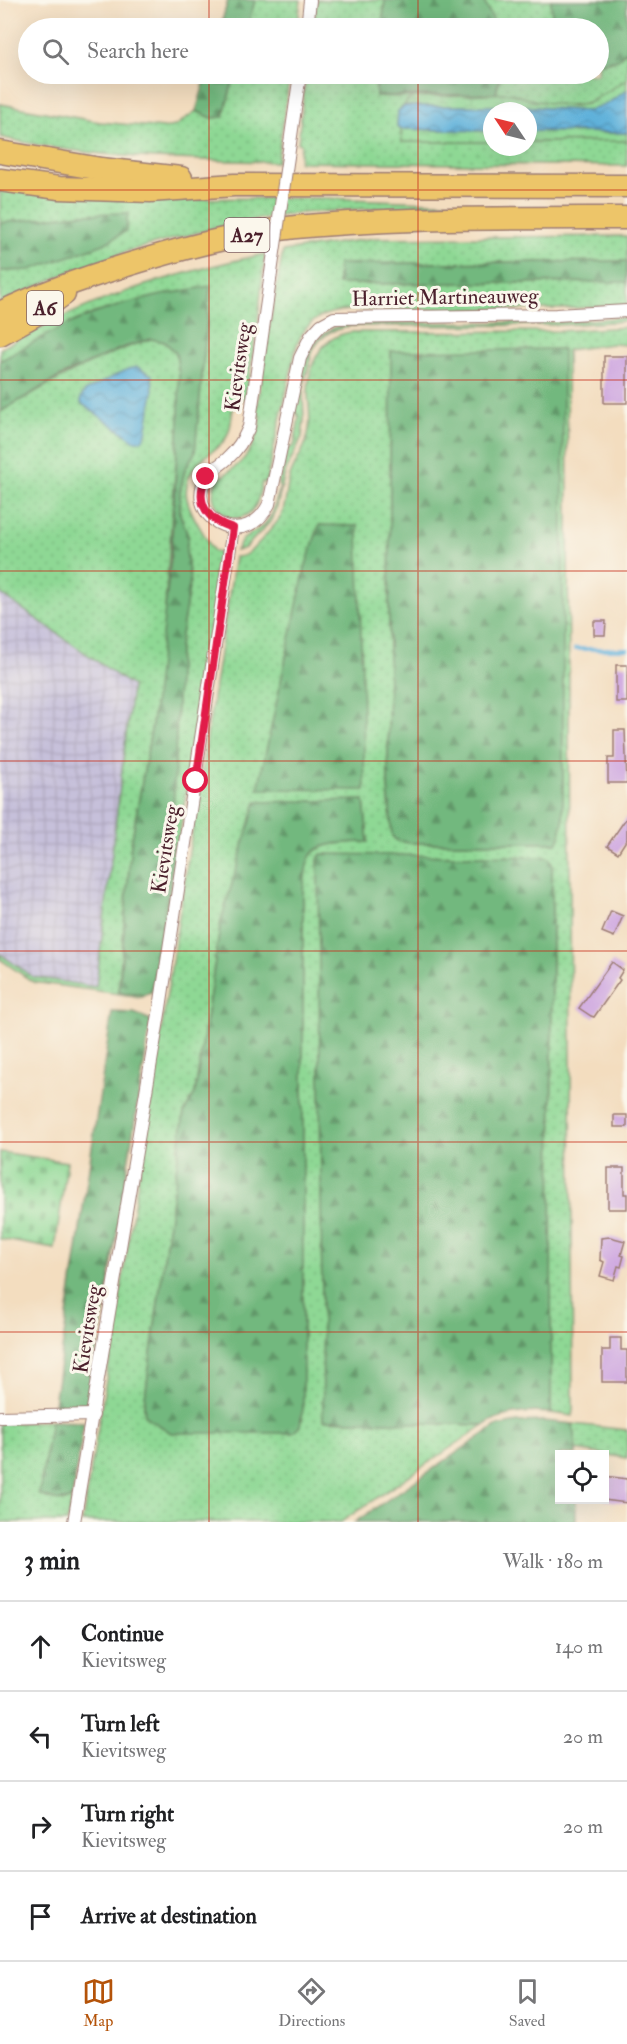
<!DOCTYPE html>
<meta charset="utf-8">
<style>
:root{--surface:#fff;--page:#f6f6f6;--text:#202124;--muted:#757577;--line:#e0e0e0;--accent:#b45309}
body{margin:0;font-family:"IM FELL Double Pica",serif;background:var(--page);color:var(--text)}
.controls{position:absolute;right:18px;bottom:18px;display:grid;overflow:hidden;border-radius:0px;box-shadow:0 6px 24px #0002}
.controls button{width:54px;height:54px;display:grid;place-items:center;padding:0;border:0;border-bottom:2px solid var(--line);background:var(--surface);color:var(--text);font:30px sans-serif}
.compass{position:absolute;left:483px;top:102px;width:54px;height:54px;border-radius:50%;background:var(--surface);box-shadow:0 6px 24px #0002;rotate:305deg}
.stop{position:absolute;width:18px;height:18px;margin:-14px;border:4px solid #e11d48;border-radius:50%;background:#fff}
.stop.end{background:#e11d48;border-color:#fff;box-shadow:0 2px 6px #0008}
.list{margin:0;padding:0;list-style:none}
h2{display:flex;justify-content:space-between;align-items:center;height:78px;margin:0;padding:0 24px;font-size:26px}
h2 small{font-size:20px;font-weight:400;color:var(--muted)}
.list li{display:grid;grid-template-columns:39px 1fr auto;gap:18px;align-items:center;box-sizing:border-box;height:90px;padding:0 24px;border-top:2px solid var(--line)}
.list b{display:block;font-size:22px;white-space:nowrap}
.list p{margin:0;font-size:20px;white-space:nowrap;color:var(--muted)}
.list em{font-size:20px;font-style:normal;color:var(--muted)}
.icon{flex:none;width:33px;height:33px;fill:none;stroke:currentColor;stroke-width:2;stroke-linecap:round;stroke-linejoin:round}
.map{position:relative;flex:none;width:627px;height:1522px;overflow:hidden}
.search{position:absolute;background:var(--surface);box-shadow:0 6px 24px #0002;left:18px;right:18px;top:18px;height:66px;display:flex;align-items:center;gap:15px;box-sizing:border-box;padding:0 21px;border-radius:33px;color:var(--muted);font-size:22px}
.sheet{height:438px;background:var(--surface)}
nav{display:flex;justify-content:space-around;align-items:center;box-sizing:border-box;height:84px;border-top:2px solid var(--line);background:var(--surface);font-size:16px;color:var(--muted)}
nav a{display:grid;justify-items:center;gap:3px}
nav .on{color:var(--accent)}
.map>svg:first-child{display:block}
</style>
<div class="map">
<svg width="627" height="1522" viewBox="0 0 627 1522">
<defs>
<pattern id="industrial-grid" width="8" height="8" patternUnits="userSpaceOnUse" patternTransform="scale(1.5)"><rect width="8" height="8" fill="#c6c0da"/><path d="M0 4h8M4 0v8" fill="none" stroke="#aca5bb"/></pattern>
<pattern id="grass-dots" width="8" height="8" patternUnits="userSpaceOnUse" patternTransform="scale(1.5)"><rect width="8" height="8" fill="#8ed894"/><path d="M2 2h.1M6 6h.1" fill="none" stroke="#7cb980" stroke-width="1.8" stroke-linecap="round"/></pattern>
<pattern id="forest-firs" width="22" height="20" patternUnits="userSpaceOnUse" patternTransform="scale(1.5)"><rect width="22" height="20" fill="#72b87e"/><path d="M5 1l3.5 6h-7zM16 11l3.5 6h-7z" fill="#609567"/></pattern>
<pattern id="wetland-marsh" width="20" height="14" patternUnits="userSpaceOnUse" patternTransform="scale(1.5)"><rect width="20" height="14" fill="#8ed894"/><path d="M1 5h8M5 5V1M11 12h8M15 12V8" fill="none" stroke="#7cb980"/></pattern>
<pattern id="cemetery-stones" width="16" height="16" patternUnits="userSpaceOnUse" patternTransform="scale(1.5)"><rect width="16" height="16" fill="#8ed894"/><path d="M2 7V4a2 2 0 0 1 4 0v3zM10 15v-3a2 2 0 0 1 4 0v3z" fill="#7cb980"/></pattern>
<pattern id="water-waves" width="16" height="10" patternUnits="userSpaceOnUse" patternTransform="scale(1.5)"><rect width="16" height="10" fill="#5eb1da"/><path d="M0 5q4-4 8 0t8 0" fill="none" stroke="#508fb1"/></pattern>
</defs>
<rect width="100%" height="100%" fill="#fbf7ec"/>
<filter id="ink" filterUnits="userSpaceOnUse"><feTurbulence type="fractalNoise" baseFrequency=".0167" numOctaves="2"/><feDisplacementMap in="SourceGraphic" scale="12" xChannelSelector="R" yChannelSelector="G"/><feConvolveMatrix kernelMatrix="1 2 1 2 8 2 1 2 1" color-interpolation-filters="sRGB"/></filter>
<filter id="wash" filterUnits="userSpaceOnUse"><feTurbulence type="fractalNoise" baseFrequency=".008" numOctaves="4" result="noise"/><feDisplacementMap in="SourceGraphic" scale="24" xChannelSelector="R" yChannelSelector="G"/><feGaussianBlur stdDeviation="1.35" result="paint"/><feColorMatrix in="noise" values="0 0 0 0 0 0 0 0 0 0 0 0 0 0 0 0 0 1.4 0 .05"/><feComposite in="paint" operator="in"/></filter>
<g filter="url(#wash)">
<rect width="100%" height="100%" fill="#f3ddbf"/>
<!-- industrial -->
<path fill="url(#industrial-grid)" d="M0,593L132,686L96,988L33,977L0,954Z"/>
<!-- grass -->
<g fill="url(#grass-dots)" stroke="#6c7c60" stroke-width="1.5" fill-rule="evenodd">
<path d="M255,0H301L297,28H247Z"/>
<path d="M317,0H385L382,28H313Z"/>
<path d="M483,0H551L553,28H497Z"/>
<path d="M627,50V79C591,105 582,109 537,101C523,98 511,93 496,94L500,74H598L599,62C610,65 619,58 627,50Z"/>
<path d="M235,74H290L277,162C184,160 91,159 0,137V104L100,122L164,128L175,126L196,111L212,118L223,117Z"/>
<path d="M306,74H377L376,96L413,97L398,111L397,127L401,129L402,142H492V147H528V142L627,141V166L299,162L301,144L298,143Z"/>
<path d="M0,189L119,199L324,198L456,203L299,213L234,223L128,251L67,273L0,303V271L30,270L128,214H82L0,223Z"/>
<path d="M627,236V261L338,264V284L627,282V305L562,309L349,310C324,312 307,319 297,344L266,483L262,482C259,497 257,515 238,518C220,520 207,499 216,483C220,476 228,473 234,468C251,455 258,437 261,416L256,415L268,334L283,251L375,238Z"/>
<path d="M265,254L258,321L246,397L235,403C230,414 233,427 226,438C219,449 206,454 198,463C171,494 197,519 211,547L214,551L223,555L155,993L151,992L171,872L179,647L190,581L186,550L188,536L180,514V492L185,469L195,452L210,287L94,313L43,338L0,361V349C85,300 170,274 265,254Z"/>
<path d="M627,317V321L564,325L350,326L330,332L320,340L313,349L303,388L304,420L302,437L285,473L276,511L270,522L245,548L236,551L242,540L264,525L272,514L280,488L278,485L287,449L294,446L299,417L294,409C303,369 303,330 352,323L558,322Z"/>
<path d="M627,327V345L612,344L567,350L573,1416L551,1413L552,865C549,854 539,857 529,857L324,1420L484,1425L341,1522H82L117,1315L235,557C240,557 244,556 248,553C254,549 278,522 281,516C287,503 286,488 290,476C296,460 307,447 309,429C311,418 309,408 308,397C307,367 319,337 351,332L558,331ZM391,351L562,537L563,821L557,843H409L396,840L392,836L388,785ZM364,800L368,842C353,843 316,841 309,857C305,866 305,880 303,890L302,1420L145,1416L144,1405L184,1113L195,1093L221,921L229,899Z"/>
<path d="M151,339L165,342L176,353L179,374V422L162,647L152,725L131,844L119,984V992L144,995L141,997L33,982L0,959V954L33,977L96,987L132,686L0,593V412C49,384 97,356 151,339Z"/>
<path d="M51,1421L39,1495L65,1501L72,1498L67,1522H0V1423Z"/>
<path d="M573,1424L627,1430V1458L576,1450Z"/>
</g>
<!-- forest -->
<g fill="url(#forest-firs)" stroke="#5e6c54" stroke-width="1.5">
<path d="M228,0H255L247,28H220Z"/>
<path d="M385,0H483L497,28H382Z"/>
<path d="M551,0H627V50L618,59L600,63L599,62L598,28H553Z"/>
<path d="M207,74H235L223,117L212,118L196,111Z"/>
<path d="M377,74H500L496,94L376,96Z"/>
<path d="M128,213L126,231L104,244L30,270L0,271V223L82,214Z"/>
<path d="M627,261V282L338,284V264Z"/>
<path d="M210,286L195,452L185,469L180,492V514L188,536L186,550L190,581L179,647L171,872L151,992L144,995L119,992L131,844L152,725L170,564L179,422V374L176,353L165,342L151,339L122,348L61,376L0,412V361C31,344 63,324 96,313C133,300 171,293 210,286Z"/>
<path d="M563,349V822L559,839L557,843H409L396,840L392,836L388,785L391,351Z"/>
<path d="M319,525L358,526L365,790L258,789L305,568Z"/>
<path d="M364,800L368,842C353,843 317,841 310,857C305,866 305,880 303,890V1409L300,1426L293,1433H171L145,1416L144,1405L184,1113L195,1093L221,921L256,802Z"/>
<path d="M321,854L547,857L550,859L552,865L551,1413C529,1411 503,1413 484,1425L323,1420L318,859Z"/>
<path d="M112,1012L134,1013L151,1020L106,1300L86,1410L53,1411Z"/>
<path d="M51,1421L84,1422L72,1498C60,1504 51,1499 39,1495Z"/>
<path d="M544,1421L573,1424L576,1454H560V1500H576V1522H355L496,1426L518,1422Z"/>
</g>
<!-- wetland -->
<g fill="url(#wetland-marsh)" stroke="#6c7c60" stroke-width="1.5">
<path d="M627,79V90L608,103L588,111L522,106H405L407,101L413,97L509,93L536,101L571,106L587,104Z"/>
<path d="M401,129L492,131V142H402Z"/>
<path d="M528,131L627,133V141L528,142Z"/>
</g>
<!-- cemetery -->
<path fill="url(#cemetery-stones)" stroke="#6c7c60" stroke-width="1.5" d="M0,1152L67,1162L55,1249L0,1239Z"/>
<!-- water -->
<g fill="url(#water-waves)" stroke="#546882" stroke-width="1.5">
<path d="M627,90V133L528,131V111H492V131L401,129L397,127L398,111L405,106H522L588,111L608,103Z"/>
<path d="M137,367L152,375L153,392L146,433C144,439 142,442 135,441L81,403V397L85,391L128,369Z"/>
</g>
<g fill="none" stroke-linecap="round" stroke-linejoin="round">
<!-- stream -->
<path stroke="#5eb1da" stroke-width="4" d="M575,649H627"/>
</g>
<g id="blocks">
<!-- building -->
<g fill="#cba1df">
<rect x="604" y="356" width="23" height="47"/>
<path d="M594,621H606L605,635H594Z"/>
<rect x="616" y="665" width="11" height="37"/>
<path d="M614,730H625L627,783H608V758H614Z"/>
<path d="M627,817V839L618,853L607,846Z"/>
<path d="M611,911L623,916L614,937L602,932Z"/>
<path d="M612,962L623,970L618,978L620,980L594,1017L591,1016L579,1008Z"/>
<rect x="614" y="1115" width="13" height="12"/>
<path d="M608,1168H624V1194H627V1209H608Z"/>
<path d="M610,1237L625,1241L621,1255L624,1256L621,1267L618,1266L614,1280L600,1276L604,1262L600,1260L601,1238Z"/>
<path d="M610,1338H621V1350H627V1382H602V1350H610Z"/>
<path d="M604,1476L627,1479V1503L604,1500Z"/>
</g>
</g>
</g>
<g filter="url(#ink)">
<use href="#blocks" fill-opacity="0" stroke="#9e7e75" stroke-width="1.5"/>
<g fill="none" stroke-linecap="round" stroke-linejoin="round">
<!-- street casing -->
<g stroke="#9e7e75" stroke-width="14">
<g id="street">
<path d="M307,28L310,0"/>
<path d="M290,143L300,74"/>
<path d="M271,273L249,427C244,439 238,449 228,458C219,467 207,471 203,484C191,523 247,549 269,504L300,358L311,336L321,325L334,318L556,315L627,311"/>
<path d="M0,1417L93,1415"/>
<path d="M74,1522L160,1008L233,528"/>
</g>
</g>
<!-- highway casing -->
<g stroke="#9e7e75" stroke-width="25">
<g id="highway">
<path d="M0,152L101,169L181,178"/>
<path d="M0,180L59,188L150,191L234,185L627,186"/>
<path d="M0,313C41,293 84,278 127,265C183,248 238,233 296,227C406,217 517,218 627,218"/>
<path d="M0,334L38,313L64,294"/>
</g>
</g>
<!-- street -->
<use href="#street" stroke="#fff" stroke-width="12"/>
<!-- highway -->
<use href="#highway" stroke="#edc569" stroke-width="22"/>
<!-- street-bridge casing -->
<g stroke="#9e7e75" stroke-width="14" stroke-linecap="butt">
<path id="street-bridge" d="M271,273L290,143"/>
</g>
<!-- street-bridge -->
<use href="#street-bridge" stroke="#fff" stroke-width="12"/>
</g>
</g>
<g fill="none" stroke-linecap="round" stroke-linejoin="round" filter="url(#ink)">
<!-- route -->
<path stroke="#e11d48" stroke-width="8" d="M196,781L233,528C208,521 194,503 206,477"/>
</g>
<!-- grid -->
<path fill="none" stroke="#c8321e" stroke-width="1.5" stroke-opacity="0.55" d="M209,0V28M418,0V28M209,74V1522M418,74V1522M0,190H627M0,380H627M0,571H627M0,761H627M0,951H627M0,1142H627M0,1332H627"/>
<g text-anchor="middle" stroke-width="6" stroke-linejoin="round" paint-order="stroke">
<!-- shield labels -->
<g fill="#fbf7ec" stroke="#7f6065" stroke-width="1.5">
<rect x="224.5" y="218" width="45" height="34" rx="4.5"/>
<rect x="27" y="291" width="36" height="34" rx="4.5"/>
</g>
<g font-size="20" font-weight="bold" fill="#4a1f2b">
<text x="247" y="242">A27</text>
<text x="45" y="315">A6</text>
</g>
<!-- street labels -->
<g font-size="21" fill="#4a1f2b" stroke="#fbf7ec">
<text transform="translate(445 297) rotate(-1)" y="7">Harriet Martineauweg</text>
<text transform="translate(238 367) rotate(-82)" y="7">Kievitsweg</text>
<text transform="translate(165 849) rotate(-81)" y="7">Kievitsweg</text>
<text transform="translate(87 1329) rotate(-81)" y="7">Kievitsweg</text>
</g>
</g>
</svg>
<div class="controls">
<button><svg class="icon" aria-label="locate" viewBox="0 0 24 24"><circle cx="12" cy="12" r="6"/><path d="M12 2v4M12 18v4M2 12h4M18 12h4"/></svg></button>
</div>
<svg class="compass" viewBox="-18 -18 36 36"><path d="M0-13l5 13h-10z" fill="#e53935"/><path d="M0 13l5-13h-10z" fill="#757577"/></svg>
<div class="stop" style="left:196px;top:781px"></div>
<div class="stop end" style="left:206px;top:477px"></div>
<div class="search"><svg class="icon" aria-label="search" viewBox="0 0 24 24"><circle cx="10" cy="10" r="6"/><path d="M15 15l6 6"/></svg>Search here</div>
</div>
<section class="sheet">
<h2>3 min<small>Walk · 180 m</small></h2>
<ul class="list">
<li><svg class="icon" aria-label="ahead" viewBox="0 0 24 24"><path d="M12 20V5M6 11l6-6 6 6"/></svg><div><b>Continue</b><p>Kievitsweg</p></div><em>140 m</em></li>
<li><svg class="icon" aria-label="left" viewBox="0 0 24 24"><path d="M17 20v-9H6M10 6l-5 5 5 5"/></svg><div><b>Turn left</b><p>Kievitsweg</p></div><em>20 m</em></li>
<li><svg class="icon" aria-label="right" viewBox="0 0 24 24"><path d="M7 20v-9h11M14 6l5 5-5 5"/></svg><div><b>Turn right</b><p>Kievitsweg</p></div><em>20 m</em></li>
<li><svg class="icon" aria-label="arrive" viewBox="0 0 24 24"><path d="M6 21V4h12l-3 4 3 4H6"/></svg><div><b>Arrive at destination</b></div></li>
</ul>
</section>
<nav>
<a class="on"><svg class="icon" aria-label="map" viewBox="0 0 24 24"><path d="M3 6l6-2 6 2 6-2v14l-6 2-6-2-6 2zM9 4v14M15 6v14"/></svg>Map</a>
<a><svg class="icon" aria-label="directions" viewBox="0 0 24 24"><path d="M12 3l9 9-9 9-9-9zM9 14v-3h6M13 9l2 2-2 2"/></svg>Directions</a>
<a><svg class="icon" aria-label="saved" viewBox="0 0 24 24"><path d="M7 4h10v16l-5-4-5 4z"/></svg>Saved</a>
</nav>
